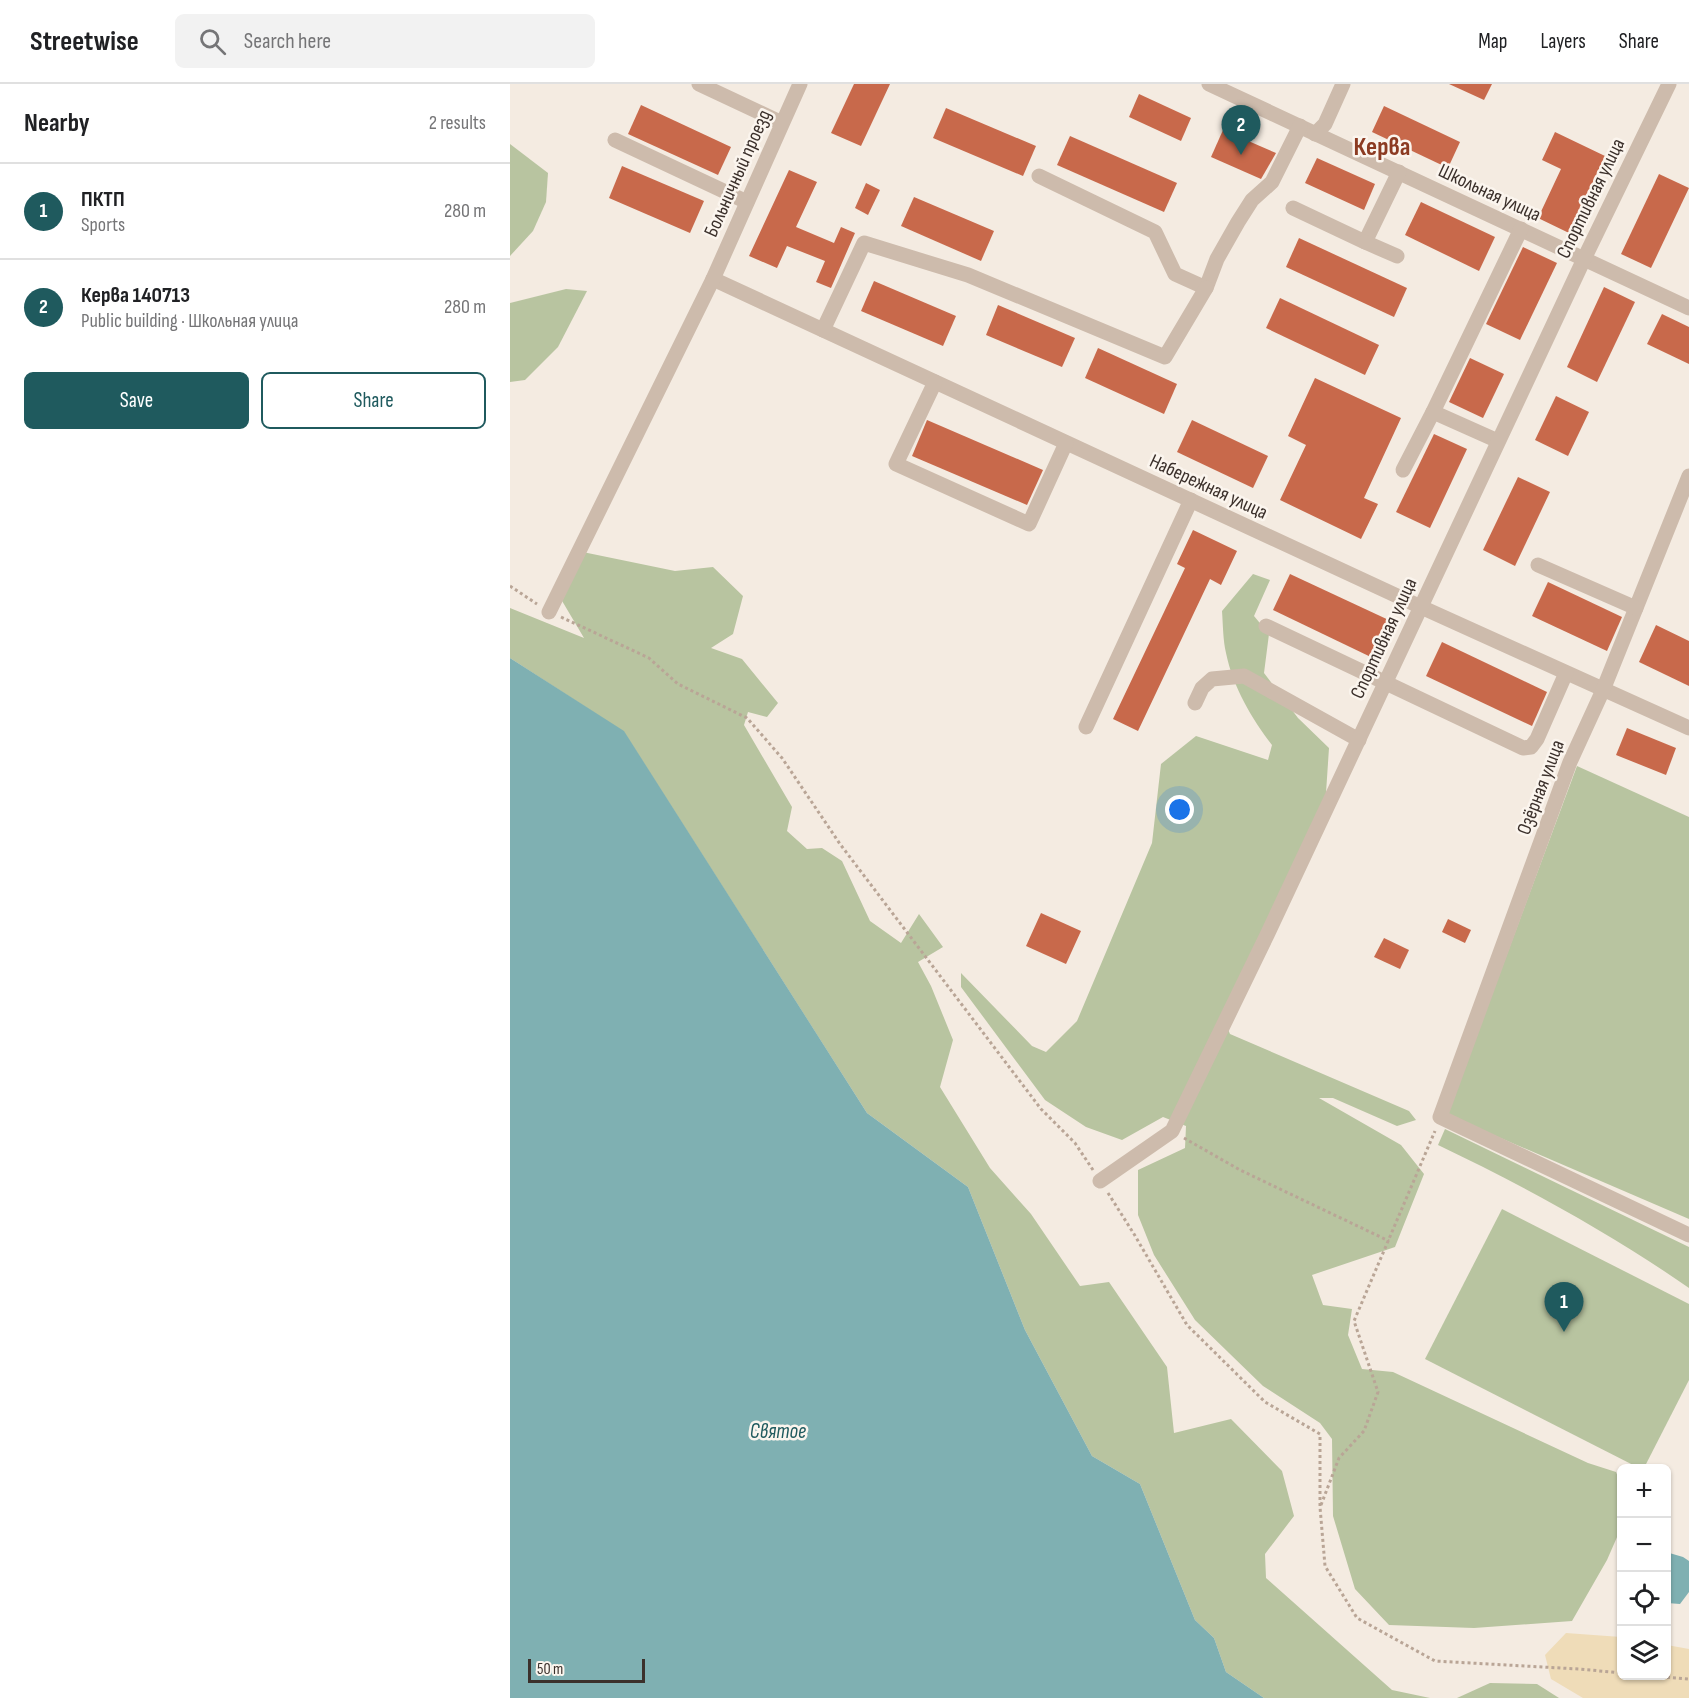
<!DOCTYPE html>
<meta charset="utf-8">
<style>
:root{--surface:#fff;--page:#f2f2f2;--text:#202124;--muted:#757577;--line:#e0e0e0;--accent:#1f5a5e}
body{margin:0;font-family:"Sofia Sans Condensed",sans-serif;background:var(--page);color:var(--text)}
.controls{position:absolute;right:18px;bottom:18px;display:grid;overflow:hidden;border-radius:9px;box-shadow:0 2px 4px #0004}
.controls button{width:54px;height:54px;display:grid;place-items:center;padding:0;border:0;border-bottom:2px solid var(--line);background:var(--surface);color:var(--text);font:30px sans-serif}
.scale{position:absolute;left:18px;bottom:15px;width:117px;box-sizing:border-box;padding-left:6px;border:3px solid #3b302b;border-top:0;font-size:16px;line-height:21px;white-space:nowrap;color:#3b302b;-webkit-text-stroke:4px #fbf5ee;paint-order:stroke}
.you{position:absolute;left:670px;top:726px;width:21px;height:21px;margin:-15px;border:4px solid #fff;border-radius:50%;background:#1a73e8;box-shadow:0 0 0 9px #1a73e833}
.badge{display:grid;place-items:center;width:39px;height:39px;border-radius:50%;background:var(--accent);color:#fff;font-size:20px;font-weight:700}
.pin{position:absolute;translate:-50% -50px;filter:drop-shadow(0 2px 3px #0008)}
.pin::after{content:'';position:absolute;top:32px;width:21px;height:18px;background:inherit;clip-path:polygon(0 0,100% 0,50% 100%)}
.list{margin:0;padding:0;list-style:none}
h2{display:flex;justify-content:space-between;align-items:center;height:78px;margin:0;padding:0 24px;font-size:26px}
h2 small{font-size:20px;font-weight:400;color:var(--muted)}
.list li{display:grid;grid-template-columns:39px 1fr auto;gap:18px;align-items:center;box-sizing:border-box;height:96px;padding:0 24px;border-top:2px solid var(--line)}
.list b{display:block;font-size:22px;white-space:nowrap}
.list p{margin:0;font-size:20px;white-space:nowrap;color:var(--muted)}
.list em{font-size:20px;font-style:normal;color:var(--muted)}
.actions{display:flex;gap:12px;padding:18px 24px}
.actions a{flex:1;padding:14px 0;border:2px solid var(--accent);border-radius:9px;text-align:center;font-size:21px;color:var(--accent)}
.actions .main{background:var(--accent);color:#fff}
.icon{flex:none;width:33px;height:33px;fill:none;stroke:currentColor;stroke-width:2;stroke-linecap:round;stroke-linejoin:round}
.map{position:relative;flex:none;width:1179px;height:1614px;overflow:hidden}
header{display:flex;align-items:center;gap:36px;box-sizing:border-box;height:84px;padding:0 30px;background:var(--surface);border-bottom:2px solid var(--line)}
header strong{font-size:28px}
nav{display:flex;gap:33px;margin-inline-start:auto;font-size:21px}
.search{width:420px;height:54px;background:var(--page);display:flex;align-items:center;gap:15px;box-sizing:border-box;padding:0 21px;border-radius:9px;color:var(--muted);font-size:22px}
main{display:flex}
aside{flex:1;background:var(--surface)}
.map>svg:first-child{display:block}
</style>
<header>
<strong>Streetwise</strong>
<div class="search"><svg class="icon" aria-label="search" viewBox="0 0 24 24"><circle cx="10" cy="10" r="6"/><path d="M15 15l6 6"/></svg>Search here</div>
<nav><a>Map</a><a>Layers</a><a>Share</a></nav>
</header>
<main>
<aside>
<h2>Nearby<small>2 results</small></h2>
<ul class="list">
<li><span class="badge">1</span><div><b>ПКТП</b><p>Sports</p></div><em>280 m</em></li>
<li><span class="badge">2</span><div><b>Керва 140713</b><p>Public building · Школьная улица</p></div><em>280 m</em></li>
</ul>
<div class="actions"><a class="main">Save</a><a>Share</a></div>
</aside>
<div class="map">
<svg width="1179" height="1614" viewBox="0 0 1179 1614">
<rect width="100%" height="100%" fill="#f4ebe1"/>
<!-- green -->
<g fill="#b8c4a0">
<path d="M0,60L38,89L36,118L23,147L0,172Z"/>
<path d="M56,205L77,207L48,263L15,296L0,298V219Z"/>
<path d="M63,466L165,487L203,483L233,512L223,550L201,564L232,575L268,619L257,633L238,628L234,641L282,723L277,747L297,765L312,764L332,777L360,837L391,859L409,830L433,863L408,878L421,902L443,956L430,1003L480,1084L521,1130L570,1202L599,1198L657,1283L664,1349L721,1335L772,1387L784,1432L755,1470L756,1494L882,1606L920,1614H754L716,1588L704,1554L685,1536L630,1400L582,1372L515,1246L458,1103L357,1029L114,648L0,574V524L74,554L45,505Z"/>
<path d="M743,490L760,496L744,532L759,550L754,589L788,634L819,664L814,739L717,943L720,950L899,1027L906,1036L887,1042L823,1014H809L891,1061L914,1090L885,1163L802,1191L813,1221L842,1225L838,1251L852,1285L883,1288L1078,1379L1106,1388L1111,1400V1444L1097,1476L1062,1537L964,1544L879,1541L845,1505L823,1432L822,1355L810,1339L753,1302L685,1236L644,1171L628,1131V1086L675,1064L676,1042L653,1033L612,1056L576,1043L535,1016L451,903V889L522,962L536,968L567,937L642,759L651,680L686,652L758,676L762,661C742,635 723,603 716,569C713,556 713,541 712,527Z"/>
<path d="M1067,682L1179,733V1135L937,1031Z"/>
<path d="M935,1045L1179,1163V1204C1100,1149 1014,1102 928,1061Z"/>
<path d="M992,1125L1179,1220V1296L1134,1384H1129L915,1275Z"/>
<path d="M980,1599L1027,1600L1049,1614H947Z"/>
</g>
<!-- sand -->
<path fill="#efdcb8" d="M1056,1549L1111,1553L1112,1592H1156L1157,1561L1179,1565V1614H1073L1041,1595L1035,1571Z"/>
<!-- water -->
<g fill="#7fb0b2">
<path d="M0,574L114,647L357,1029L458,1103L515,1246L582,1372L630,1400L685,1536L704,1554L716,1588L754,1614H0Z"/>
<path d="M1156,1468L1173,1473L1179,1477V1508L1170,1520L1157,1519Z"/>
</g>
<!-- building -->
<g fill="#c8694b">
<path d="M344,0H380L351,62L321,49Z"/>
<path d="M939,0H982L974,16Z"/>
<path d="M629,10L681,34L671,57L619,33Z"/>
<path d="M131,21L221,63L208,91L118,50Z"/>
<path d="M874,22L950,58L938,84L862,48Z"/>
<path d="M436,24L526,62L513,92L423,54Z"/>
<path d="M713,46L766,69L751,95L701,73Z"/>
<path d="M1045,48L1095,72L1059,149L1028,134L1051,85L1032,76Z"/>
<path d="M560,52L667,99L654,128L547,81Z"/>
<path d="M807,74L865,100L854,126L795,99Z"/>
<path d="M112,82L194,117L180,149L99,114Z"/>
<path d="M279,86L307,98L286,143L324,159L331,143L345,149L321,204L306,198L315,177L277,162L267,184L239,172Z"/>
<path d="M1149,90L1179,104L1141,184L1111,170Z"/>
<path d="M356,99L370,106L358,131L345,124Z"/>
<path d="M404,113L484,147L471,177L391,142Z"/>
<path d="M911,118L985,153L969,187L895,151Z"/>
<path d="M789,154L897,204L884,233L776,183Z"/>
<path d="M1013,163L1047,179L1010,256L976,240Z"/>
<path d="M364,197L446,232L433,262L351,227Z"/>
<path d="M1094,203L1125,218L1087,298L1057,283Z"/>
<path d="M770,214L869,261L855,291L756,244Z"/>
<path d="M488,221L565,254L552,283L476,251Z"/>
<path d="M1152,230L1179,243V280L1137,260Z"/>
<path d="M588,264L667,300L654,330L575,294Z"/>
<path d="M960,274L994,290L973,334L939,318Z"/>
<path d="M805,294L891,334L854,414L868,420L851,455L770,416L796,361L778,352Z"/>
<path d="M1046,312L1079,328L1058,372L1025,356Z"/>
<path d="M417,336L533,386L517,421L402,372Z"/>
<path d="M682,336L758,372L743,404L667,368Z"/>
<path d="M924,350L957,365L920,444L886,428Z"/>
<path d="M1008,393L1040,408L1005,482L973,466Z"/>
<path d="M683,446L727,467L711,501L700,495L628,647L603,635L675,484L667,480Z"/>
<path d="M780,490L883,538L865,575L763,526Z"/>
<path d="M1038,498L1112,533L1097,567L1022,532Z"/>
<path d="M1146,541L1179,557V602L1129,578Z"/>
<path d="M932,558L1037,608L1022,642L916,592Z"/>
<path d="M1117,644L1166,664L1156,691L1106,671Z"/>
<path d="M531,829L571,847L556,880L516,862Z"/>
<path d="M938,835L961,846L955,859L932,848Z"/>
<path d="M874,854L899,866L890,885L864,873Z"/>
</g>
<g fill="none" stroke-linecap="round" stroke-linejoin="round">
<!-- path -->
<g stroke="#b9a596" stroke-width="3" stroke-dasharray="3 3" stroke-linecap="butt">
<path d="M0,502L27,520"/>
<path d="M51,533L139,574L168,600L237,634L272,674L330,760L531,1025L565,1059L583,1086"/>
<path d="M674,1054L730,1086L879,1157"/>
<path d="M598,1109L624,1150L677,1241L755,1318L810,1350V1423L815,1482L847,1534L925,1577L1069,1585L1112,1589"/>
<path d="M811,1421L829,1374L854,1347L868,1308L844,1237L925,1047"/>
<path d="M1139,1592L1179,1595"/>
</g>
<!-- minor -->
<g stroke="#cdbbac" stroke-width="15">
<path d="M189,0L272,39"/>
<path d="M699,0L1179,224"/>
<path d="M805,50L815,40L833,0"/>
<path d="M105,56L237,118"/>
<path d="M529,92L645,148L665,190L696,204L707,175L728,138L742,116L762,98L790,42"/>
<path d="M783,124L855,158L889,88"/>
<path d="M855,158L887,172"/>
<path d="M203,195L911,523L1179,644"/>
<path d="M313,246L354,159L458,191L655,273L696,204"/>
<path d="M425,298L386,380L519,440L556,359"/>
<path d="M923,328L1011,145"/>
<path d="M893,386L923,328L988,357"/>
<path d="M1179,392L1093,606L1060,678L930,1033L1179,1151"/>
<path d="M1028,481L1126,524"/>
<path d="M39,528L203,195L290,0"/>
<path d="M756,542L1013,664L1021,663L1027,655L1056,589"/>
<path d="M685,619L692,604L702,595L734,592L849,656"/>
<path d="M576,643L681,416"/>
<path d="M590,1097L662,1047L758,849L1074,175L1159,0"/>
</g>
</g>
<g text-anchor="middle" stroke-width="5" stroke-linejoin="round" paint-order="stroke">
<!-- street labels -->
<g font-size="20" fill="#3b302b" stroke="#fbf5ee">
<text transform="translate(227 89) rotate(-66)" y="7">Больничный проезд</text>
<text transform="translate(980 108) rotate(25)" y="7">Школьная улица</text>
<text transform="translate(1080 114) rotate(-64)" y="7">Спортивная улица</text>
<text transform="translate(699 402) rotate(25)" y="7">Набережная улица</text>
<text transform="translate(873 554) rotate(-65)" y="7">Спортивная улица</text>
<text transform="translate(1030 703) rotate(-69)" y="7">Озёрная улица</text>
</g>
<!-- water labels -->
<g font-size="21" font-style="italic" fill="#1f5a5e" stroke="#fbf5ee">
<text x="268" y="1354">Святое</text>
</g>
<!-- district labels -->
<g font-size="26" font-weight="bold" fill="#8c3b22" stroke="#fbf5ee">
<text x="872" y="71">Керва</text>
</g>
</g>
</svg>
<div class="controls">
<button>+</button>
<button>−</button>
<button><svg class="icon" aria-label="locate" viewBox="0 0 24 24"><circle cx="12" cy="12" r="6"/><path d="M12 2v4M12 18v4M2 12h4M18 12h4"/></svg></button>
<button><svg class="icon" aria-label="layers" viewBox="0 0 24 24"><path d="M12 4l9 5-9 5-9-5zM3 14l9 5 9-5"/></svg></button>
</div>
<div class="scale">50 m</div>
<div class="you"></div>
<div class="pin badge" style="left:1054px;top:1248px">1</div>
<div class="pin badge" style="left:731px;top:71px">2</div>
</div>
</main>
